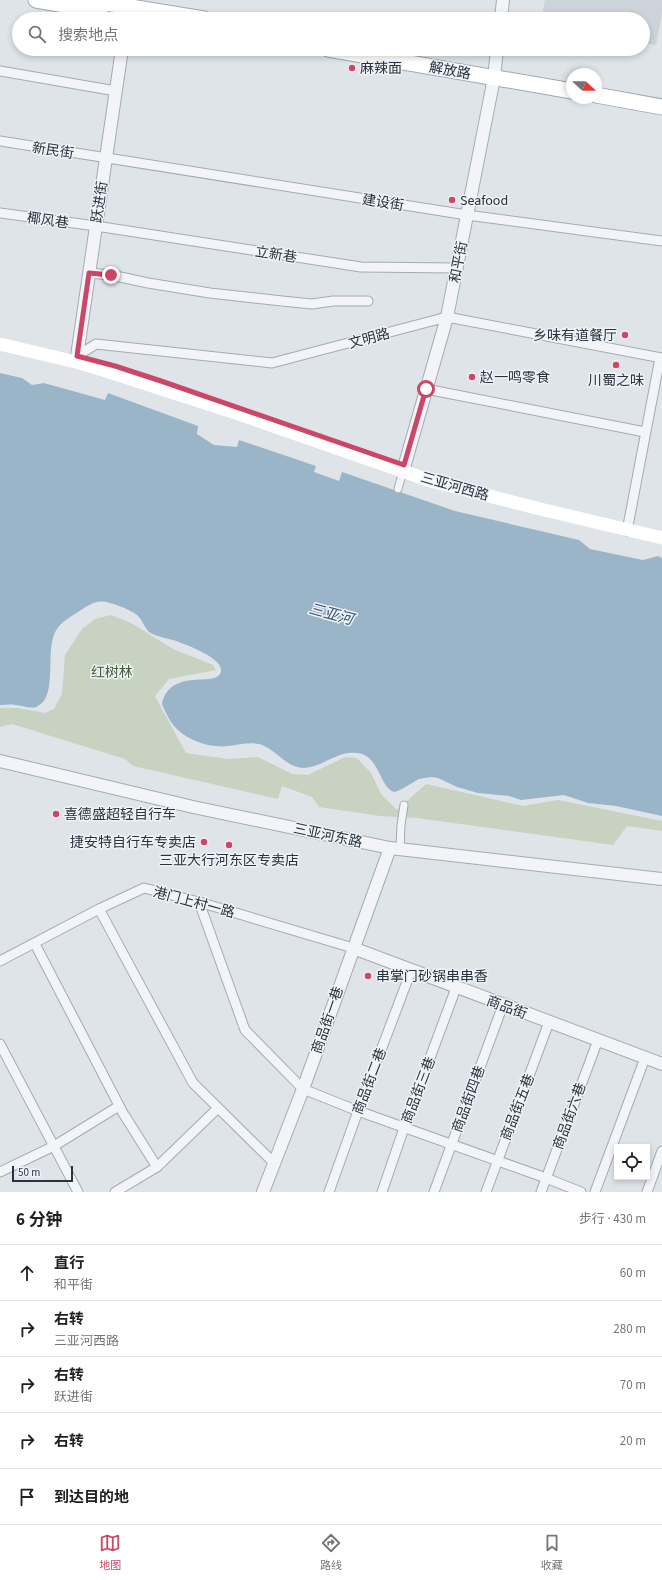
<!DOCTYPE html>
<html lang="zh">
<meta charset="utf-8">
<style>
:root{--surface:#fff;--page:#f2f2f2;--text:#202124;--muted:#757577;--line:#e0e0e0;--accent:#cc4667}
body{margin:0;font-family:"Source Sans 3","Noto Sans SC",sans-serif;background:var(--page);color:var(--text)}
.controls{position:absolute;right:12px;bottom:12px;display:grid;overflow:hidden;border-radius:0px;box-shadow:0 2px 6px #0003}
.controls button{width:36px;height:36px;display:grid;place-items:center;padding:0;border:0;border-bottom:1px solid var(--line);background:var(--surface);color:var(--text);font:20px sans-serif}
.compass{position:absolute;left:566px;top:68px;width:36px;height:36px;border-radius:50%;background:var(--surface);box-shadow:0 2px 6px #0003;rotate:111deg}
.scale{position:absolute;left:12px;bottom:10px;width:61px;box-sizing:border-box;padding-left:4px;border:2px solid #28333f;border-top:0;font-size:11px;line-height:14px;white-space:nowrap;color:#28333f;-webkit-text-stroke:3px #eff2f6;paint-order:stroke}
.stop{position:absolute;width:12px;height:12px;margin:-9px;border:3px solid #cc4667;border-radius:50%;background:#fff}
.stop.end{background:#cc4667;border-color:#fff;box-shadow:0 1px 4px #0008}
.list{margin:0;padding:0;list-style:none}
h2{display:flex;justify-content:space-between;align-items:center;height:52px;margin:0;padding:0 16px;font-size:17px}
h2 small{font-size:13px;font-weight:400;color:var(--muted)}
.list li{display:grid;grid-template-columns:26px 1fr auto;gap:12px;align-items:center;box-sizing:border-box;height:56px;padding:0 16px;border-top:1px solid var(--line)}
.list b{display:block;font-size:15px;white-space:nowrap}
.list p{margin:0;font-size:13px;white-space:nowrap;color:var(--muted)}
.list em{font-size:13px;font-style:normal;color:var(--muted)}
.icon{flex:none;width:22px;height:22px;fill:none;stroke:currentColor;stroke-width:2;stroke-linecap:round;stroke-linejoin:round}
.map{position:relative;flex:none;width:662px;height:1192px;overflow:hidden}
.search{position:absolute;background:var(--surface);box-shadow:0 2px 6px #0003;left:12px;right:12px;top:12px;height:44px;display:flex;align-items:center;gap:10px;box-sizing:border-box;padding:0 14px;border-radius:22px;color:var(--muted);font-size:15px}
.sheet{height:332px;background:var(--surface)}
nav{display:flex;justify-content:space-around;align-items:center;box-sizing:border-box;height:56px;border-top:1px solid var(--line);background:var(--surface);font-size:11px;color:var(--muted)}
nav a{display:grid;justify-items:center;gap:2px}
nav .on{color:var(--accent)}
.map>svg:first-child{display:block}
</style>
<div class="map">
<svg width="662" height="1192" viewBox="0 0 662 1192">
<rect width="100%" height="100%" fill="#dfe4e8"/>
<!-- built -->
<path fill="#cdd3da" d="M545,0H662V13L656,45L643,43V19H541Z"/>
<!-- green -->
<path fill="#c7d2c0" d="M111,615L131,623L173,649L213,665L216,670L169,679L155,696L186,753L228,759L258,757L292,774L308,775L345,757L357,758L371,773L381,794L397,810L426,784L523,806L558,800L662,821V831L627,826L613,845L417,818L380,816L319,807L312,797L282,786L278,799L133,766L125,759L12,724L0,727V708H18L45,713L54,709L62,694L65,655L82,629L95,619Z"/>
<!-- water -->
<path fill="#9bb5c8" d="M0,373L22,378L32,385L44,383L105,400L108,393L198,426L197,434L214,445L237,447L239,440L316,466L314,472L339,481L342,472L455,511L579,540L590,549L643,560L658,556L662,558V816L616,806L588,803L564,795L521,800L509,796L478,793L457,787L438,778L431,777L419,779L402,789L395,792C381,790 380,760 362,754C339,748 324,767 304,768C286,768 275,748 259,744C249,742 238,745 228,746C211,748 191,742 178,730C170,723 166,713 162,704C170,666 219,689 221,671C223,659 190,646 181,643C171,638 158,638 149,632C144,627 142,619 137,615C129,609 115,604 106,602C96,600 89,605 81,610C74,615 62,621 57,629C43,649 60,698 36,707C29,709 22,705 15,705C10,704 5,705 0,705Z"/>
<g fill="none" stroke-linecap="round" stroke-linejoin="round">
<!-- pedestrian casing -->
<g stroke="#a4abb2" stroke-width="9">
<g id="pedestrian">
<path d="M398,489L403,471"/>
<path d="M400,849L401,825L404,805"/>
</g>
</g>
<!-- minor casing -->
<g stroke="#a4abb2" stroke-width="11">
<g id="minor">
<path d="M0,71L116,91"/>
<path d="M0,141L467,215L662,241"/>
<path d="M0,213L96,226L361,267L457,268"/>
<path d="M89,273L111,275L148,283L210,293L282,301L312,304L333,301H368"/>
<path d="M77,356L96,344L272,363L447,317L662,358"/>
<path d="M426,389L645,432"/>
<path d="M627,531L660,358"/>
<path d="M199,902L245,1030L303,1089L358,1111L546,1178L581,1192"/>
<path d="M99,909L193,1083L274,1163"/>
<path d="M35,944L123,1113L157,1167"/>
<path d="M0,961L99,909L144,888L199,902L353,948"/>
<path d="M0,1044L78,1192"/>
<path d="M0,1172L54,1146L119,1106"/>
<path d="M115,1192L157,1167L218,1108"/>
<path d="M329,1192L358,1111L411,971"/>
<path d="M382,1192L404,1128L456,988"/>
<path d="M434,1192L503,1005"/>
<path d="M486,1192L549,1022"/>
<path d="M541,1192L598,1040"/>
<path d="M595,1192L645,1058"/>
<path d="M647,1192L662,1151"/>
</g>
</g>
<!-- tertiary casing -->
<g stroke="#a4abb2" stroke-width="14">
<g id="tertiary">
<path d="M127,19L130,0"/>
<path d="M501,19L503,0"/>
<path d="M77,356L122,49"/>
<path d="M403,471L447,317L494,78L497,49"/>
<path d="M0,761L193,807L390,848L662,879"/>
<path d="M353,948L662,1064"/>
<path d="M263,1192L303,1089L390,848"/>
</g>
</g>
<!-- primary casing -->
<g stroke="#9fa9b4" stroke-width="17">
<g id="primary">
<path d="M36,0L100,11"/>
<path d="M88,0L204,19"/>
<path d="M328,49L572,91"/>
<path d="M596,95L662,107"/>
</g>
</g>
<!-- pedestrian -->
<use href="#pedestrian" stroke="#f2f4f7" stroke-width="7"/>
<!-- minor -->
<use href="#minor" stroke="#f2f4f7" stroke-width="9"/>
<!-- tertiary -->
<use href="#tertiary" stroke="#f2f4f7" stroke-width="12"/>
<!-- secondary -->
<path stroke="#fff" stroke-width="13" d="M0,344L76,362L103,370L236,413L431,481L536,508L662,538"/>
<!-- primary -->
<use href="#primary" stroke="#fff" stroke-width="15"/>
</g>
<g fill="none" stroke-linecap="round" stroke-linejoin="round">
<!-- route -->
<path stroke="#cc4667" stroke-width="5" d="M111,275L89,273L77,356L115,366L161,381L404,465L426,389"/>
</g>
<!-- markers -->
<g fill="#cc4667" stroke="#eff2f6" stroke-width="1.5">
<circle cx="352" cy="68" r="4"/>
<circle cx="452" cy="200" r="4"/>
<circle cx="625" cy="335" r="4"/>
<circle cx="616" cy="365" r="4"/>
<circle cx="472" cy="377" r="4"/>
<circle cx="56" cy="814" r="4"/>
<circle cx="204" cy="842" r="4"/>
<circle cx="229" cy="845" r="4"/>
<circle cx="368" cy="976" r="4"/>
</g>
<g text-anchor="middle" stroke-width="3" stroke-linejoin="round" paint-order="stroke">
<!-- poi labels -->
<g font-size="14" fill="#28333f" stroke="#eff2f6" text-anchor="start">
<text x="360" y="73">麻辣面</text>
<text x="460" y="205">Seafood</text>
<text x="617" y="340" text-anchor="end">乡味有道餐厅</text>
<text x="480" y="382">赵一鸣零食</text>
<text x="616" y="385" text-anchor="middle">川蜀之味</text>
<text x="64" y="819">喜德盛超轻自行车</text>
<text x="196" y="847" text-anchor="end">捷安特自行车专卖店</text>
<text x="229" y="865" text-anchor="middle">三亚大行河东区专卖店</text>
<text x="376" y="981">串掌门砂锅串串香</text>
</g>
<!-- street labels -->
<g font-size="14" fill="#28333f" stroke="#eff2f6">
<text transform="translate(450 70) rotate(10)" y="5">解放路</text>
<text transform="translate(53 150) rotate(9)" y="5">新民街</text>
<text transform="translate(99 202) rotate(-82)" y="5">跃进街</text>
<text transform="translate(383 202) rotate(9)" y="5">建设街</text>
<text transform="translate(48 220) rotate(8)" y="5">椰风巷</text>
<text transform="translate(276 254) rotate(9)" y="5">立新巷</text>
<text transform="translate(458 262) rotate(-79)" y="5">和平街</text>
<text transform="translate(369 338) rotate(-15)" y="5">文明路</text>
<text transform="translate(455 486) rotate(16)" y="5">三亚河西路</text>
<text transform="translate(328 835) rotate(12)" y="5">三亚河东路</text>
<text transform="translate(194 902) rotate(15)" y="5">港门上村一路</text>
<text transform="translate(507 1007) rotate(20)" y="5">商品街</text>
<text transform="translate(327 1020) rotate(-71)" y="5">商品街一巷</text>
<text transform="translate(369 1081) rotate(-69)" y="5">商品街二巷</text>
<text transform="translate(418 1090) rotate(-69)" y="5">商品街三巷</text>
<text transform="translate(468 1099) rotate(-70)" y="5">商品街四巷</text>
<text transform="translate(517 1107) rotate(-69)" y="5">商品街五巷</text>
<text transform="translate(569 1116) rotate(-70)" y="5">商品街六巷</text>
</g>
<!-- park labels -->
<g font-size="14" fill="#405b36" stroke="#eff2f6">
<text x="112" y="677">红树林</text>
</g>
<!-- water labels -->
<g font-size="15" font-style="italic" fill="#335672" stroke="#eff2f6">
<text transform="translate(331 614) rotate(15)" y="5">三亚河</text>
</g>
</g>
</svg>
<div class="controls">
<button><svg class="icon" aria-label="locate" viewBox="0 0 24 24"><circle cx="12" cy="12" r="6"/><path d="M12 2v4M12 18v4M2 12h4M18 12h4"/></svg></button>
</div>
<svg class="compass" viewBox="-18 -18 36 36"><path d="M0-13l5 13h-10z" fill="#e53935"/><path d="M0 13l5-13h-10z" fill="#757577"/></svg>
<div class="scale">50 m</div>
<div class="stop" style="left:426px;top:389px"></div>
<div class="stop end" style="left:111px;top:275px"></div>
<div class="search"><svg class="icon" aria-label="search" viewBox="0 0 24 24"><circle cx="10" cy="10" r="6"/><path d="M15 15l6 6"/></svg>搜索地点</div>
</div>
<section class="sheet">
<h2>6 分钟<small>步行 · 430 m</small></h2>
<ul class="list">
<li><svg class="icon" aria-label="ahead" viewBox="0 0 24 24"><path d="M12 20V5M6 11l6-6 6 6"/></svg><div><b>直行</b><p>和平街</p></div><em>60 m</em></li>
<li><svg class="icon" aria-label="right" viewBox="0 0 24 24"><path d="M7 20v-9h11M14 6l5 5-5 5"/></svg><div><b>右转</b><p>三亚河西路</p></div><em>280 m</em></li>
<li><svg class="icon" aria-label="right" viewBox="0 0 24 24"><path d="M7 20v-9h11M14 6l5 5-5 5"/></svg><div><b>右转</b><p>跃进街</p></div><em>70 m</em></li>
<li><svg class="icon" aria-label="right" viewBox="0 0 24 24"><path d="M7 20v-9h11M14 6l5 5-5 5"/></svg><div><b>右转</b></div><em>20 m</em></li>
<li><svg class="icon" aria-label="arrive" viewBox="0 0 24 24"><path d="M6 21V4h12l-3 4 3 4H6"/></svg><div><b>到达目的地</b></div></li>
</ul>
</section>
<nav>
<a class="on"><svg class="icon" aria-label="map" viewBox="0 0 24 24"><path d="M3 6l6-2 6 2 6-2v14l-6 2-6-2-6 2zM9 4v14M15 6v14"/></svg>地图</a>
<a><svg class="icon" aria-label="directions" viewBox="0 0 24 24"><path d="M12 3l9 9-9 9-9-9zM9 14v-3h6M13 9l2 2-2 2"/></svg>路线</a>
<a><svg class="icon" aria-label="saved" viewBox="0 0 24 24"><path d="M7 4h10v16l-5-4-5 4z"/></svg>收藏</a>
</nav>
